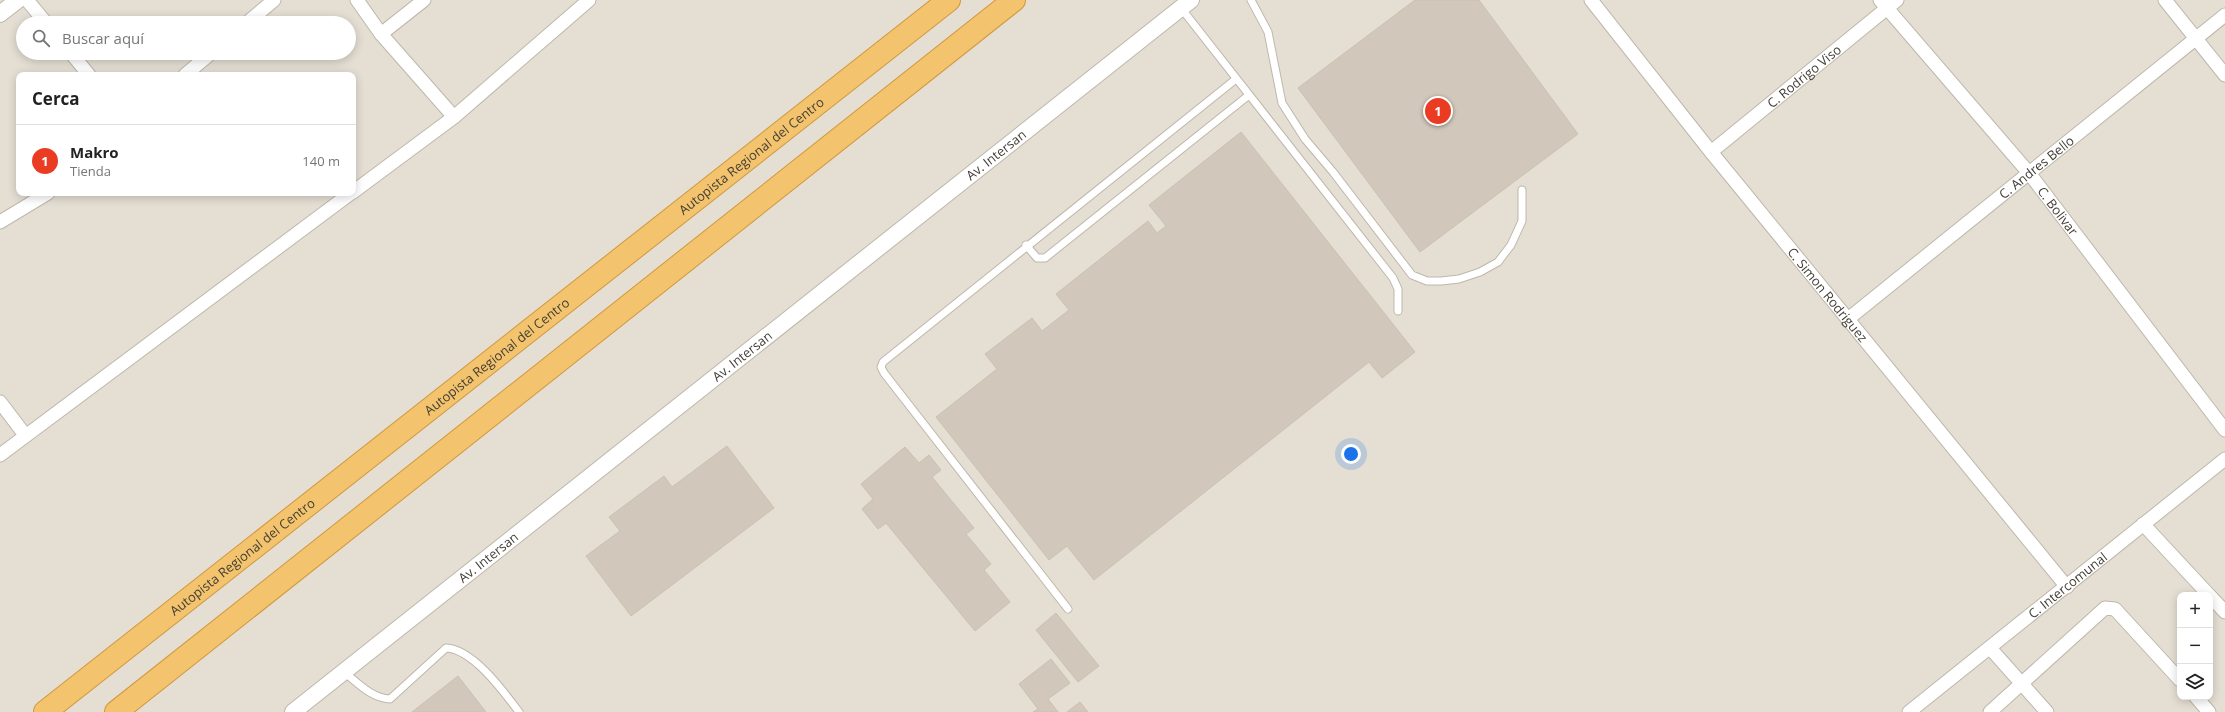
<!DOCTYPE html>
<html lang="es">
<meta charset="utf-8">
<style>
:root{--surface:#fff;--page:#f2f2f2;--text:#222;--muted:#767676;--line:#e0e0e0;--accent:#ea3c22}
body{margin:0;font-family:"Open Sans",sans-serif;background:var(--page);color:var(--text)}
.controls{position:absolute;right:12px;bottom:12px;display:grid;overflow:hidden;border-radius:8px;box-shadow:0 2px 10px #0003}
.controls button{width:36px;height:36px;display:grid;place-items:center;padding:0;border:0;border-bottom:1px solid var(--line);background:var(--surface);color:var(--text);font:20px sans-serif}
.you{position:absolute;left:1351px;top:454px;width:14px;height:14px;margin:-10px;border:3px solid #fff;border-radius:50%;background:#1a73e8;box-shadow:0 0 0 6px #1a73e833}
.badge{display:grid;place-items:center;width:26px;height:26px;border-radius:50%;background:var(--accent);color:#fff;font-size:13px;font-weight:700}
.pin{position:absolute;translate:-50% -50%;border:2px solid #fff;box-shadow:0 1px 4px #0006}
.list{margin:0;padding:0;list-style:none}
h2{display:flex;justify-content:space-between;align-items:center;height:52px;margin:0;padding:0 16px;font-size:17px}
h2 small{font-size:13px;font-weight:400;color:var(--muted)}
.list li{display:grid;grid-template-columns:26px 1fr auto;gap:12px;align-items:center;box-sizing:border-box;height:72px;padding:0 16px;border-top:1px solid var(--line)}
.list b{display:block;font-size:15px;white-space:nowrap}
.list p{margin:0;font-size:13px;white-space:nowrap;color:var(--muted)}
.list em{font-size:13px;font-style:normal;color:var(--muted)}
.icon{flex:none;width:22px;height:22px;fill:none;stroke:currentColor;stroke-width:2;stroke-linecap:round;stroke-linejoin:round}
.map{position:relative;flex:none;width:2225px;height:712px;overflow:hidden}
.search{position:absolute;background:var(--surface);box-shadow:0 2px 10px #0003;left:16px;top:16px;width:340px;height:44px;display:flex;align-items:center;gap:10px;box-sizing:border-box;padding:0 14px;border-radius:22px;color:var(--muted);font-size:15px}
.panel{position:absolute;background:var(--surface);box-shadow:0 2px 10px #0003;left:16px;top:72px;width:340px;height:124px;border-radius:8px}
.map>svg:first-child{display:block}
</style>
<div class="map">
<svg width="2225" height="712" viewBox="0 0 2225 712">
<rect width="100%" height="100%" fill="#f1ede4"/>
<!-- residential -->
<path fill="#e4ded3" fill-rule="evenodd" d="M0,0H2225V712H0ZM23,23H349V53H23ZM19,75H353V193H19ZM2180,595H2210V697H2180Z"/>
<!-- building -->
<g fill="#d1c8bb" stroke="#ccc0ae">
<path d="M1415,0H1479L1578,134L1420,252L1298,88Z"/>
<path d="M1241,132L1415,352L1382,378L1369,362L1094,580L1067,546L1049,560L936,417L997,369L985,354L1032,318L1042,331L1069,310L1056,294L1148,221L1157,233L1166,226L1149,205Z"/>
<path d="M727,446L774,508L631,616L586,556L620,531L609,517L664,476L672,487Z"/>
<path d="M905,447L919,463L929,455L941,470L932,477L974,528L966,534L991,564L984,570L1010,602L975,631L886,523L878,529L862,509L873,499L861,484Z"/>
<path d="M1056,613L1099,666L1078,682L1036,630Z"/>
<path d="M1051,659L1070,683L1048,699L1058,712H1033L1038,709L1019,684Z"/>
<path d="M458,676L486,712H412Z"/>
<path d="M1080,702L1088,712H1067Z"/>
</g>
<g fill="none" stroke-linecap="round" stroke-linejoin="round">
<!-- service casing -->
<g stroke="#beb7ab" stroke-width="9">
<g id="service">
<path d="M1251,0L1268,32L1282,103L1305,139L1333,172L1412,275L1427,281H1441L1459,279L1480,272L1498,262L1511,245L1522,221V190"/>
<path d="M1181,8L1393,278L1398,289V311"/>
<path d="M1026,245L1037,258H1045L1249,95"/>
<path d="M1068,609L884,373L881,367L883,362L1236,79"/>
<path d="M344,672C358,683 371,698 390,699L446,648C473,649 504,692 519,712"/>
</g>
</g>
<!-- minor casing -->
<g stroke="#beb7ab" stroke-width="15">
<g id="minor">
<path d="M27,0L46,23"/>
<path d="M357,0L381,34L454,117"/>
<path id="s1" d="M1591,0L1711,152L2067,587"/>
<path id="s2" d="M1880,0L2029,173L2225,430"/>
<path d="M2165,0L2225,75"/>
<path d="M247,23L274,0"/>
<path d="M381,34L424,0"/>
<path d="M71,53L89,75"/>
<path d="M185,75L211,53"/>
<path id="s3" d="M1711,152L1897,0"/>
<path d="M353,192L454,117L589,0"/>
<path d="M0,222L48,193"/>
<path id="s4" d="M1848,319L2225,15"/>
<path d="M0,402L25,435"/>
<path d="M0,455L351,193"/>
<path d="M2143,524L2209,595"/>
<path d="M2210,596L2225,612"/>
<path d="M1990,648L2047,712"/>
<path d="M2196,697L2209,712"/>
<path id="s5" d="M1909,712L2225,459"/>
<path d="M1990,712L2105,608L2115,609L2180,680"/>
</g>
</g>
<!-- tertiary casing -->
<g stroke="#beb7ab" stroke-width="18">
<g id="tertiary">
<path d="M0,14L18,0"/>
<path id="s6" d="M293,712L1191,0"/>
</g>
</g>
<!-- motorway casing -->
<g stroke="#d1983e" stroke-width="24">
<g id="motorway">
<path id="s7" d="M45,712L949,0"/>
<path d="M116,712L1014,0"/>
</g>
</g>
<!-- service -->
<use href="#service" stroke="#fff" stroke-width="7"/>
<!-- minor -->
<use href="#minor" stroke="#fff" stroke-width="13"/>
<!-- tertiary -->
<use href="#tertiary" stroke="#fff" stroke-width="16"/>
<!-- motorway -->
<use href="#motorway" stroke="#f3c46d" stroke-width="22"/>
</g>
<g text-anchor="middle" stroke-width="3.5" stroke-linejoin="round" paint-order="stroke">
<!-- street labels -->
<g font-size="13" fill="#423d35" stroke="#fff">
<text dy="5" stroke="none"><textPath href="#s3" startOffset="120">C. Rodrigo Viso</textPath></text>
<text dy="5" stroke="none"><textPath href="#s7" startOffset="899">Autopista Regional del Centro</textPath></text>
<text dy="5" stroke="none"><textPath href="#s6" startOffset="897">Av. Intersan</textPath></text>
<text dy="5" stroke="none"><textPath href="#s4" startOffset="242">C. Andres Bello</textPath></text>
<text dy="5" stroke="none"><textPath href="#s2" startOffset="276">C. Bolivar</textPath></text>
<text dy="5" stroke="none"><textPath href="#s1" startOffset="378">C. Simon Rodriguez</textPath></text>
<text dy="5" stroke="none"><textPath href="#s7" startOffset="575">Autopista Regional del Centro</textPath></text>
<text dy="5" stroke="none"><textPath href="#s6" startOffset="573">Av. Intersan</textPath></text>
<text dy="5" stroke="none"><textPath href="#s7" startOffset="251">Autopista Regional del Centro</textPath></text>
<text dy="5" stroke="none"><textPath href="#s6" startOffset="249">Av. Intersan</textPath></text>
<text dy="5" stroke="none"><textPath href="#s5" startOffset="203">C. Intercomunal</textPath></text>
</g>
</g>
</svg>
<div class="controls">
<button>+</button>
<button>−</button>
<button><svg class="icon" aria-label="layers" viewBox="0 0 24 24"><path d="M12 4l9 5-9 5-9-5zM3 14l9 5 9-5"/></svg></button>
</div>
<div class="you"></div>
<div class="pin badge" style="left:1438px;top:111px">1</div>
<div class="search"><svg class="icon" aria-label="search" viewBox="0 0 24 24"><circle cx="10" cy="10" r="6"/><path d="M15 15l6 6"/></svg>Buscar aquí</div>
<section class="panel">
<h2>Cerca<small></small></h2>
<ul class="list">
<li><span class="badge">1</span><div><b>Makro</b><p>Tienda</p></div><em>140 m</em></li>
</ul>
</section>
</div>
